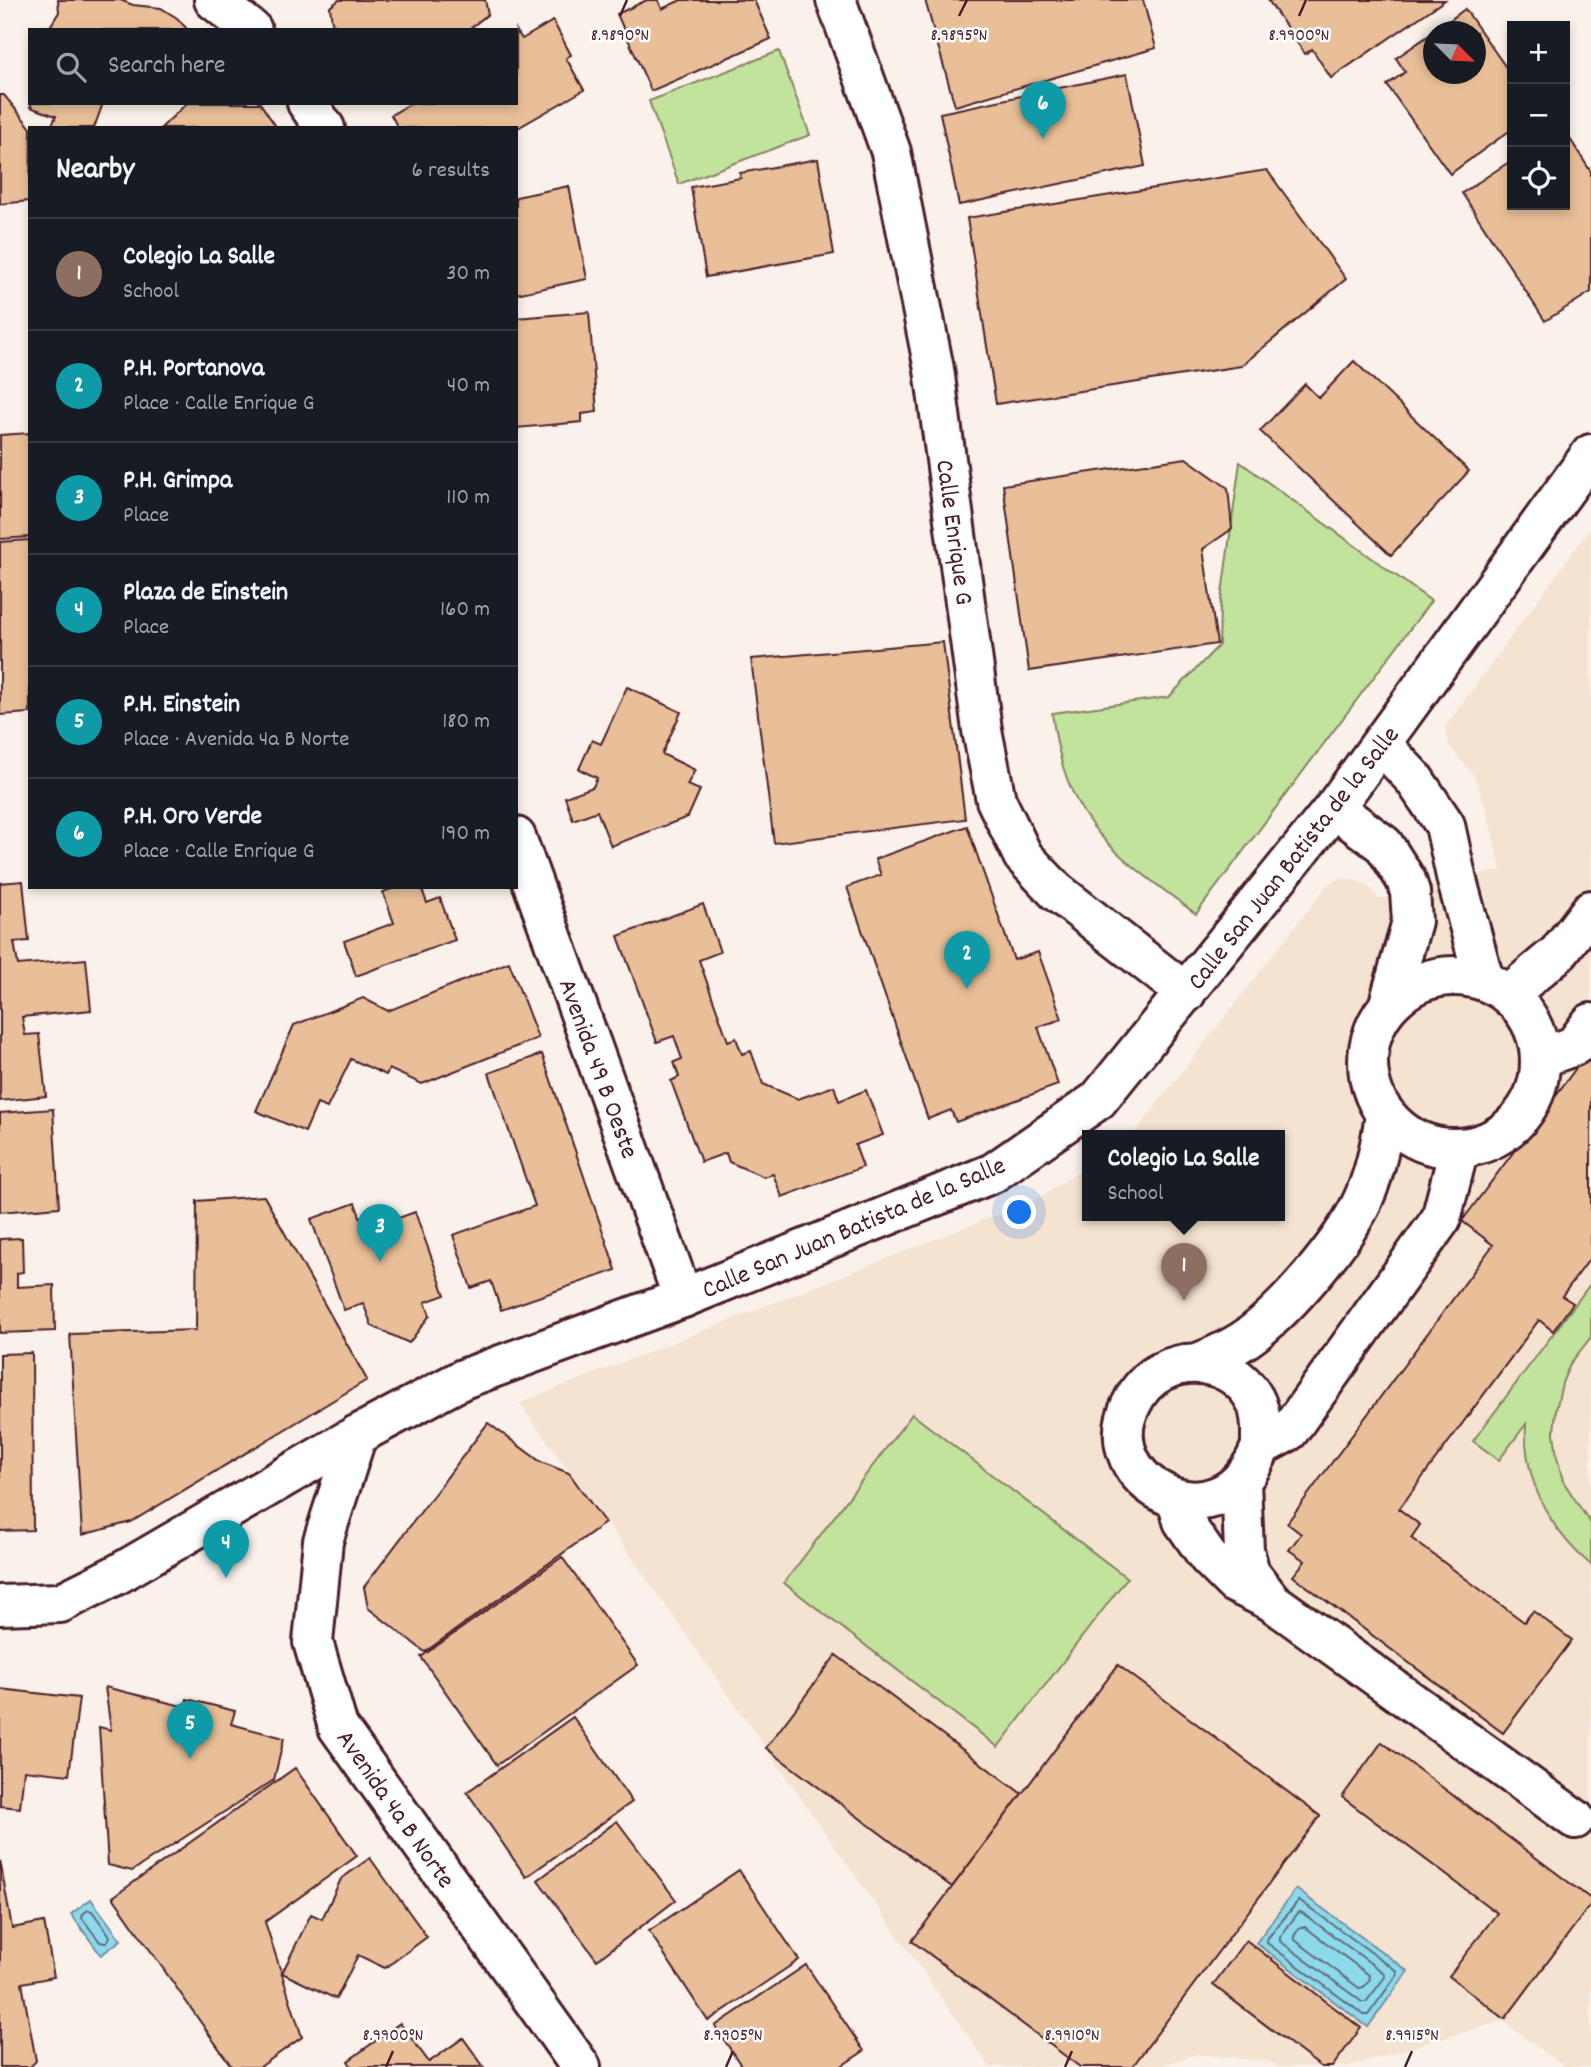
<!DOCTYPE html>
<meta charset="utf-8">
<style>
:root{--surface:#171b24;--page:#242831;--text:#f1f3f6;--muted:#9ea1a6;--line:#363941;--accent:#db2777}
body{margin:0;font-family:Dekko,sans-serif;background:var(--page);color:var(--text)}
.controls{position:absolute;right:21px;top:21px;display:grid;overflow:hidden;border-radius:0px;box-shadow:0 4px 10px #0003}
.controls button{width:63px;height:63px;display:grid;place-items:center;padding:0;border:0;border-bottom:2px solid var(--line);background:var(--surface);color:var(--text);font:35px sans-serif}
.compass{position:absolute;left:1423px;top:21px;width:63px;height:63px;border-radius:50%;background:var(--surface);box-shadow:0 4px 10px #0003;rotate:114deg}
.you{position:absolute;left:1020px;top:1213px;width:24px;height:24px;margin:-18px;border:5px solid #fff;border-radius:50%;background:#1a73e8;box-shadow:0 0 0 10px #1a73e833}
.badge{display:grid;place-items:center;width:46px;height:46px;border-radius:50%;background:var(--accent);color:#fff;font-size:23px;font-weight:700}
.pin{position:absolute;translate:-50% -58px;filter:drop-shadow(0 2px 4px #0008)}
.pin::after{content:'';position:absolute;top:37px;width:24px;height:21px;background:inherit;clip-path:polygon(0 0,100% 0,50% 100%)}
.popup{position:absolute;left:1082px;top:1130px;width:203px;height:91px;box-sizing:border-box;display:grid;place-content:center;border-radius:0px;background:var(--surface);filter:drop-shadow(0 2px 5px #0005);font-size:23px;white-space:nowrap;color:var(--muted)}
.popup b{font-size:26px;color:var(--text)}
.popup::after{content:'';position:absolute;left:50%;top:100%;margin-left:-14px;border:14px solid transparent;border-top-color:var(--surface)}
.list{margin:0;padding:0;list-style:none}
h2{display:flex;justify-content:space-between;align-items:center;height:91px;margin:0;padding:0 28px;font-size:30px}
h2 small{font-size:23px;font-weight:400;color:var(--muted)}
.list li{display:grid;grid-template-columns:46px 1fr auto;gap:21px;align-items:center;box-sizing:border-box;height:112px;padding:0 28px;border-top:2px solid var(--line)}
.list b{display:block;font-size:26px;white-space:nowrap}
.list p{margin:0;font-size:23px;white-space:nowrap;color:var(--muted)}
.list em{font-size:23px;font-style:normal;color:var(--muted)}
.icon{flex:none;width:38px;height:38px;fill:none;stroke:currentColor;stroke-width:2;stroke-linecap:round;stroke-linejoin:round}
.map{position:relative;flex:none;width:1591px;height:2067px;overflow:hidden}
.search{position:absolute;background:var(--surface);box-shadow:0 4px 10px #0003;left:28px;top:28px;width:490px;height:77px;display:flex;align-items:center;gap:18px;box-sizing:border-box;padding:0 24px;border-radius:0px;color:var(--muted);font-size:26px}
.panel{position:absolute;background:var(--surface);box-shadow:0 4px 10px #0003;left:28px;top:126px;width:490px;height:763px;border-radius:0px}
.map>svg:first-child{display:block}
</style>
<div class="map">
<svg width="1591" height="2067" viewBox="0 0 1591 2067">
<rect width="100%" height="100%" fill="#faf2ea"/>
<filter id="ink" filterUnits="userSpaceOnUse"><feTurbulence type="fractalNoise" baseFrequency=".0143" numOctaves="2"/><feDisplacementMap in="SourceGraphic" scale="14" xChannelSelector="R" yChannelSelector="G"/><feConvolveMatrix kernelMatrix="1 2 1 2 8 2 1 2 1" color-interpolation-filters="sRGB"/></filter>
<g filter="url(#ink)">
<!-- built -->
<path fill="#f5e3d1" d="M1591,527V2067H1565L1502,2021L1346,2067H1278L1271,2062L1196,2054L1159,2067H990L608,1524L519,1403L1035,1200L1088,1166V1215H1280V1135H1133L1328,884L1341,877L1358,881L1371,888L1378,899L1501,870L1486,807L1474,776L1449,746L1445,727Z"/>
<!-- green -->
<g fill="#c1e39c" stroke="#868164" stroke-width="2">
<path d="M779,51L810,135L679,184L649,101Z"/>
<path d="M1240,462L1431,601L1196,914C1111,850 1067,827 1052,713L1169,697L1219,645L1220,608Z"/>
<path d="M1591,1283V1337L1570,1364L1562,1383L1556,1410L1554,1433L1557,1457L1563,1481L1591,1524V1565C1549,1530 1523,1479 1526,1424L1499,1460L1473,1441Z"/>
<path d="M912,1414L1127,1578L998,1747L784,1583Z"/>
</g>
<!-- water -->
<g fill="#8cd9ec" stroke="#728f9f" stroke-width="2">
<path d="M1296,1889L1408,1971L1368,2027L1256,1943Z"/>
<path d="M91,1899L121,1940L101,1955L71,1914Z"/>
</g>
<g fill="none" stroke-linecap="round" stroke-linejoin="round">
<!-- shore -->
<g stroke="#646978" stroke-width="2">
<path d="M1299,1900L1397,1971V1975L1368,2015H1364L1267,1943V1939Z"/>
<path d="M88,1910L92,1911L110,1936L109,1939L105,1943L100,1942L82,1918L83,1914Z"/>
<path d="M1301,1912L1384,1973L1385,1977L1366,2002H1362L1280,1941V1937L1298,1913Z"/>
<path d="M1300,1927H1305L1369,1975L1370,1979L1364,1987L1359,1988L1295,1940L1294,1936Z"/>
</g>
</g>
<!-- building -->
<g fill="#e8bf98" stroke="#4a1f2b" stroke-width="2">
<path d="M58,0H120L133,5L161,8L177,18L188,30H48L59,12Z"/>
<path d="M339,0H485L488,14L468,30H338L332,22L330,7Z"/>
<path d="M647,0H658L662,9L681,0H754L771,39L651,91L617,14Z"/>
<path d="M925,0H1143L1156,48L955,106Z"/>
<path d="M1268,0H1445L1331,78L1312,49L1305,54Z"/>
<path d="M1465,9L1512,76V129L1450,174L1387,85L1405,72L1396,58L1434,32V74H1476V32H1434Z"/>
<path d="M553,21L571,55L566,58L584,90L516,129L398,128L391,115L412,103H516V30L522,39Z"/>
<path d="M1127,74L1145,166L959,205L940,113Z"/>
<path d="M0,95H4L31,128L30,201L0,204Z"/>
<path d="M32,103H103L94,128H60L52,125L56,116L30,107Z"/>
<path d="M187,103H260L277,128H161Z"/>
<path d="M1565,131L1591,172V292L1545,321L1462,193L1512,160V205H1565Z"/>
<path d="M818,159L834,254L706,277L691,187L741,178L740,173Z"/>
<path d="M1267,170L1346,279L1241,366L996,404L967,218Z"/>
<path d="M569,186L587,279L516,294V197Z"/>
<path d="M589,312L597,412L582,414V422L516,428V318Z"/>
<path d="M1354,361L1469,471L1391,555L1260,431L1305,384L1319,398Z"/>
<path d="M30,433V537L0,539V435Z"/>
<path d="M1186,458L1228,488L1232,529L1203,549L1217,644L1029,671L1003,485Z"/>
<path d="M30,540V713L0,715V542Z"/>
<path d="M943,642L965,819L774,843L751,659Z"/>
<path d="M627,687L681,712L662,754L695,770L687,785L700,790L688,817L611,846L597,811L573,820L565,797L593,787L597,778L579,769L592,740L601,744Z"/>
<path d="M967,826L1014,960L1038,952L1062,1019L1038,1027L1058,1085L956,1122L951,1110L928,1119L847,887L881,875L875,859Z"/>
<path d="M23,881L29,941L14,942L18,965L86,959L91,1010L22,1017L25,1035L39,1034L46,1096L0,1101V883Z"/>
<path d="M397,887H421L427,903L440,898L455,940L356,976L344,941L394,923L383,892Z"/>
<path d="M703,904L720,952L699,960L728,1041L736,1038L742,1054L751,1051L763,1084L798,1099L834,1086L839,1101L866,1090L883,1135L855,1145L863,1167L782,1197L773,1174L764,1177L729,1162L726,1153L701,1162L671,1081L679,1077L674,1062L682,1059L674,1036L657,1042L618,936Z"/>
<path d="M509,962L538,1038L422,1084L389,1069L386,1075L351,1059L327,1108L317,1104L305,1132L256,1111L294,1025L363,998L388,1011Z"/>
<path d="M1591,1048V1257L1562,1296L1573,1303L1553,1331L1539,1320L1399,1509L1420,1525L1411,1538L1524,1622L1533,1611L1572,1640L1503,1733L1293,1576L1305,1561L1289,1550L1301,1534L1287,1523L1493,1245L1462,1221Z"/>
<path d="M542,1054L616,1270L501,1310L491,1281L471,1288L453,1235L535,1206L489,1073Z"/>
<path d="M53,1109L59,1207L0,1212V1113Z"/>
<path d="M264,1196L367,1380L131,1522L82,1535L70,1334L196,1330L197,1201Z"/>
<path d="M355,1203L365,1230L415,1212L445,1295L425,1302L430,1315L409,1343L372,1326L363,1303L344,1310L311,1219Z"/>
<path d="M22,1238L23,1272L17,1273V1287L54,1285L55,1331L0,1333V1239Z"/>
<path d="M32,1353L33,1530L0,1531V1354Z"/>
<path d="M488,1423L541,1462L569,1473L605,1523L425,1652L368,1608L364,1587Z"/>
<path d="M562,1557L638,1665L497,1765L421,1657Z"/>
<path d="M836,1655L1022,1794L952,1887L766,1748Z"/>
<path d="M1118,1665L1320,1816L1132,2067H1080L912,1941Z"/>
<path d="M105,1687L186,1707L187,1699L235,1711L231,1724L284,1738L274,1780L132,1871L108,1865L99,1727L111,1730Z"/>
<path d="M0,1689L79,1698L69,1775L24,1770L20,1808L0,1806Z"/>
<path d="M573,1717L632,1802L526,1877L467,1792Z"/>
<path d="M1382,1742L1591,1899V1904L1505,2019L1449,1976L1497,1913L1342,1797Z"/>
<path d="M295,1768L357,1856L265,1922L302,2037L260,2067H232L113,1897Z"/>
<path d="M617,1821L676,1900L597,1960L538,1880Z"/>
<path d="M370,1858L427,1937L385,1968L358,1955L336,1999L282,1973L311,1914L322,1919L341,1879Z"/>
<path d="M0,1860L12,1928L44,1922L54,1977L22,1983L36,2061L30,2067H0Z"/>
<path d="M739,1870L799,1960L708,2021L649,1931Z"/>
<path d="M1246,1940L1361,2028L1332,2067H1321L1213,1985Z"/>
<path d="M806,1965L864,2051L840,2067H742L715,2026Z"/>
<path d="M400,2023L429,2062L463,2038L484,2067H352L348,2061Z"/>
</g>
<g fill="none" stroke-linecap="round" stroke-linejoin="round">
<!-- minor casing -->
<g stroke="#4a1f2b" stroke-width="44">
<g id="minor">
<path d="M214,0L252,30"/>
<path d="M836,0L891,152L934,369L982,730L996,800L1023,856L1056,891L1186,993"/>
<path d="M307,103L325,128"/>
<path d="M1381,744L1414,779L1445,825L1457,881L1484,980"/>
<path d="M1334,808L1384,845L1406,880L1410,892L1412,921L1390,1000"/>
<path d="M516,837L683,1298"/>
<circle cx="1454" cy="1062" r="86"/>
<path d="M1509,994L1558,953L1591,910"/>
<path d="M1540,1058L1574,1046L1591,1023"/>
<path d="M1198,1363C1218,1355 1239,1345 1255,1332C1290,1304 1338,1248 1359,1208C1374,1179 1380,1148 1385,1115"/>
<path d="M357,1435L323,1541L313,1642L338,1727L581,2067"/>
<path d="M1261,1446C1261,1430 1262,1414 1255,1400C1237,1366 1196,1355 1163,1371C1148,1378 1138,1390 1131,1405C1092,1481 1221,1554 1261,1446L1289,1431L1441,1219L1459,1149"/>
<path d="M1241,1482L1244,1550L1250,1573L1270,1599"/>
<path d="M1177,1499L1183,1521L1208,1557L1234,1583L1271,1601L1575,1819"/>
<path d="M0,1605L60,1603L118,1574L357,1435L463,1379L683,1298L993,1173L1098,1100L1334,808L1591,454"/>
</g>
</g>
<!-- minor -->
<use href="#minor" stroke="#fff" stroke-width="38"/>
</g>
</g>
<!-- ticks -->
<path fill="none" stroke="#4a1f2b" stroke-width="2.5" d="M620,16L627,0M959,16L967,0M1299,16L1306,0M386,2067L393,2051M726,2067L733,2051M1065,2067L1072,2051M1405,2067L1412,2051"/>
<g text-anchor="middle" stroke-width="5" stroke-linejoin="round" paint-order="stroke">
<!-- street labels -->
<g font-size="26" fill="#4a1f2b" stroke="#fff">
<text transform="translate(956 532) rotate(82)" y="9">Calle Enrique G</text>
<text transform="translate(1292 857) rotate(-52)" y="9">Calle San Juan Batista de la Salle</text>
<text transform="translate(600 1068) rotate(70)" y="9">Avenida 49 B Oeste</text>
<text transform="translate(853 1226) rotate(-23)" y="9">Calle San Juan Batista de la Salle</text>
<text transform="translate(397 1808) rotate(55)" y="9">Avenida 4a B Norte</text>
</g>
</g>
<g font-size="18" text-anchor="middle" fill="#4a1f2b" stroke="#fff" stroke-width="5" stroke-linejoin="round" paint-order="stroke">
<text x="959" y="40">8.9895°N</text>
<text x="1299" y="40">8.9900°N</text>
<text x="620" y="40">8.9890°N</text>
<text x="393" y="2040">8.9900°N</text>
<text x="733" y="2040">8.9905°N</text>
<text x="1072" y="2040">8.9910°N</text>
<text x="1412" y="2040">8.9915°N</text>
</g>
</svg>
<div class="controls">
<button>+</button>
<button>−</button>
<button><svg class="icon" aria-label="locate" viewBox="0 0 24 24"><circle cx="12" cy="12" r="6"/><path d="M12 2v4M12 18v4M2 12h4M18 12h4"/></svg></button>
</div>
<svg class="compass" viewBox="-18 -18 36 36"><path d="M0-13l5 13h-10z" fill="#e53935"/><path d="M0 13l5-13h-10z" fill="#9ea1a6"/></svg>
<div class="you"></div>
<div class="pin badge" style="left:1184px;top:1301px;background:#8d6e63">1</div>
<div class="popup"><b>Colegio La Salle</b>School</div>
<div class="pin badge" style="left:967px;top:989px;background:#0f9aa8">2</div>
<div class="pin badge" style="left:380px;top:1262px;background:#0f9aa8">3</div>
<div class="pin badge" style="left:226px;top:1578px;background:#0f9aa8">4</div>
<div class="pin badge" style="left:190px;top:1759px;background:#0f9aa8">5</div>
<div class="pin badge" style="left:1043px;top:139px;background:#0f9aa8">6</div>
<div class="search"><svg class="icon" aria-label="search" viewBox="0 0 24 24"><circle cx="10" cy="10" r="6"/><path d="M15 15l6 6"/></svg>Search here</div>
<section class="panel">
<h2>Nearby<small>6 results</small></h2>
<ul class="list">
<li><span class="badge" style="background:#8d6e63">1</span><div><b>Colegio La Salle</b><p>School</p></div><em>30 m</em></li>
<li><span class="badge" style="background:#0f9aa8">2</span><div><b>P.H. Portanova</b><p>Place · Calle Enrique G</p></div><em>40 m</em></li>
<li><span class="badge" style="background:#0f9aa8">3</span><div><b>P.H. Grimpa</b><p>Place</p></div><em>110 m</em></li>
<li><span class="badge" style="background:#0f9aa8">4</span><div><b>Plaza de Einstein</b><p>Place</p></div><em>160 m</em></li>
<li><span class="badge" style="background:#0f9aa8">5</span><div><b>P.H. Einstein</b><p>Place · Avenida 4a B Norte</p></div><em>180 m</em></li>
<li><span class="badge" style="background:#0f9aa8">6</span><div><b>P.H. Oro Verde</b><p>Place · Calle Enrique G</p></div><em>190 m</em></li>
</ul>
</section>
</div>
